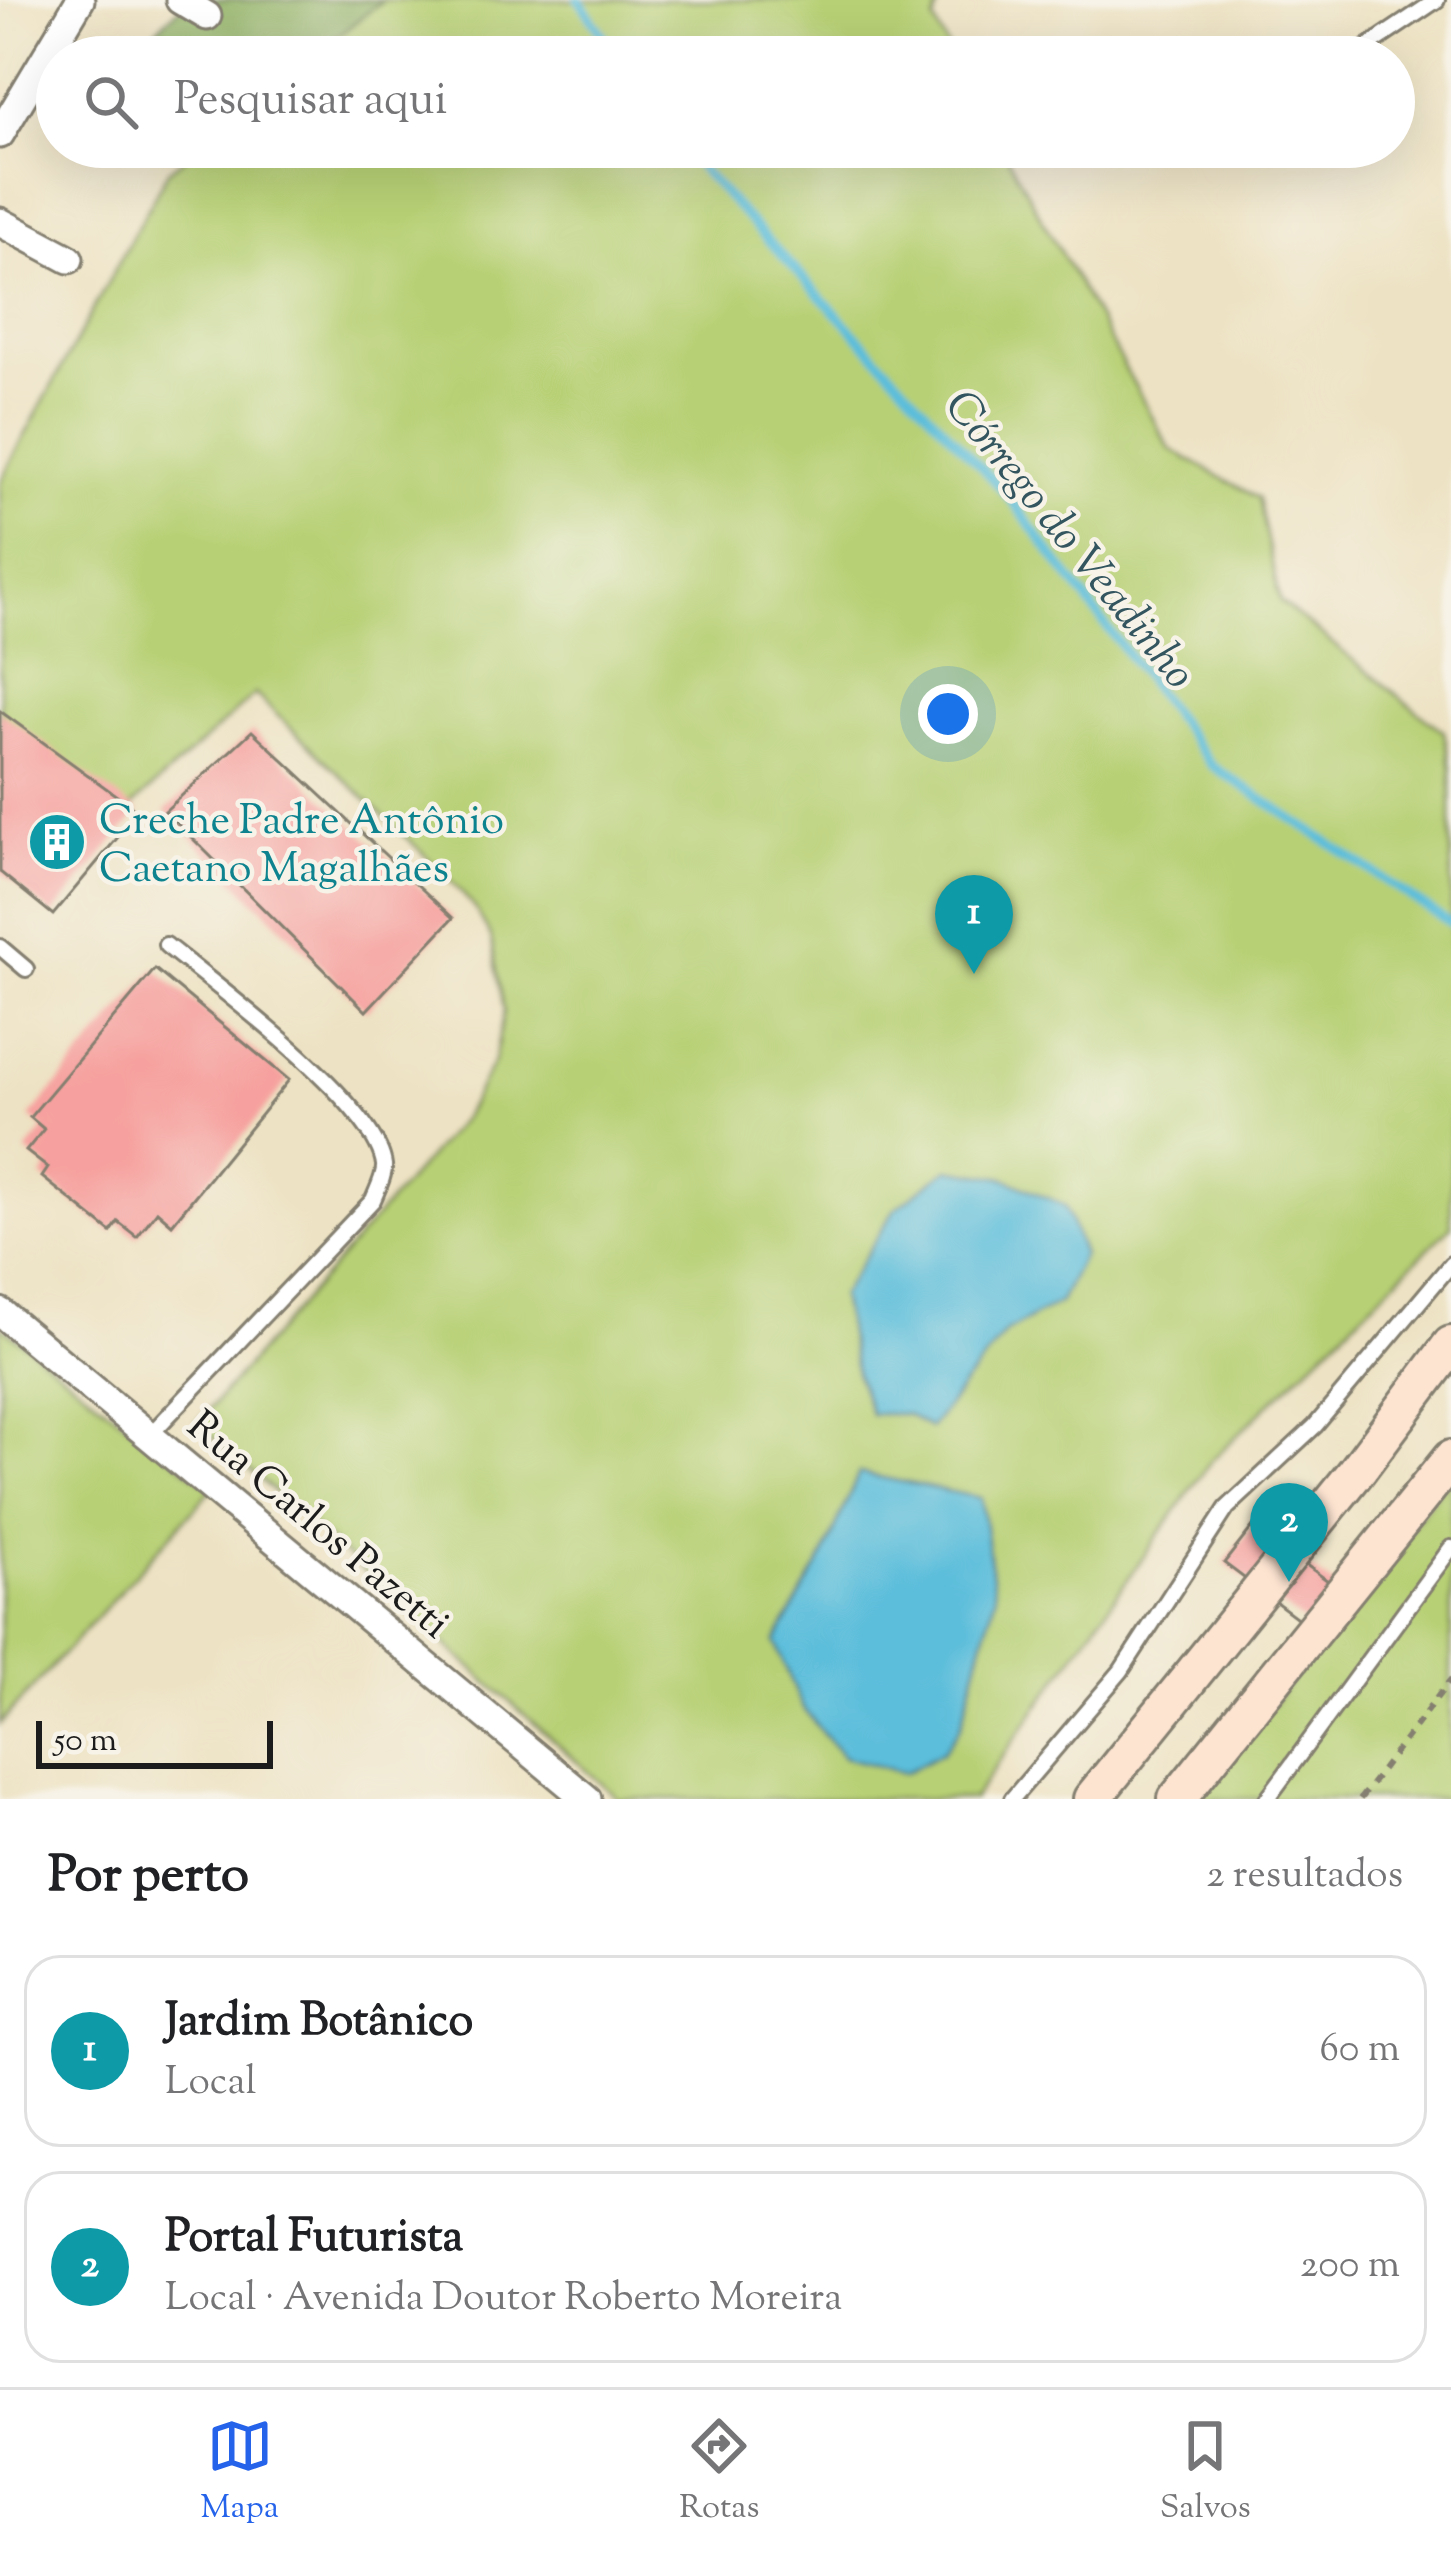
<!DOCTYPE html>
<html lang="pt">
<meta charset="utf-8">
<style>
:root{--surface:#fff;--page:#f6f6f6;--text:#202124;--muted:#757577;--line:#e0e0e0;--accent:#2563eb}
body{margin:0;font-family:"Sorts Mill Goudy",serif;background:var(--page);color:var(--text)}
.scale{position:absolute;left:36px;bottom:30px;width:237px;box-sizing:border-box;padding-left:12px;border:6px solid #1c1c1c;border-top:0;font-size:33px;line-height:42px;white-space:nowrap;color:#1c1c1c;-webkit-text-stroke:9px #f7f3e8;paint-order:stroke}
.you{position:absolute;left:948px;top:714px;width:42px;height:42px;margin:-30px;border:9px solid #fff;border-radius:50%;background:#1a73e8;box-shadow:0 0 0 18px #1a73e833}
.badge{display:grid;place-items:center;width:78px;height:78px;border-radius:50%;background:var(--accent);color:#fff;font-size:39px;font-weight:700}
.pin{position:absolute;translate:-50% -99px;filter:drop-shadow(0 3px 6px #0008)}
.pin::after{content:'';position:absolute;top:63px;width:42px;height:36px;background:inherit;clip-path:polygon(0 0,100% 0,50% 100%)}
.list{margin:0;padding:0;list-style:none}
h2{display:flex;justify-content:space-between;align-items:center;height:156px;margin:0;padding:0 48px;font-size:51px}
h2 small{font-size:39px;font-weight:400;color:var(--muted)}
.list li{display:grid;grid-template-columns:78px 1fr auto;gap:36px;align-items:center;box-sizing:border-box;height:192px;margin:0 24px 24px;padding:0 24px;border:3px solid var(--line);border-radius:36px}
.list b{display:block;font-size:45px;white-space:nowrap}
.list p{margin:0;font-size:39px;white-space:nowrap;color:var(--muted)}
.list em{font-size:39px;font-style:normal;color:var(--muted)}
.icon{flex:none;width:66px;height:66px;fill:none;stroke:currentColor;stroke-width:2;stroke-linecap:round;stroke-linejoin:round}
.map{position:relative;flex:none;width:1451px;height:1799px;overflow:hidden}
.search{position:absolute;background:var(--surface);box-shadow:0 12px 48px #0002;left:36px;right:36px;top:36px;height:132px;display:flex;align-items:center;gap:30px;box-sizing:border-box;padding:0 42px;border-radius:66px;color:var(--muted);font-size:45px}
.sheet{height:588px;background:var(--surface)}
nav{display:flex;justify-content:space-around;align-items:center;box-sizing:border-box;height:168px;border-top:3px solid var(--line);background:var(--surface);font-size:33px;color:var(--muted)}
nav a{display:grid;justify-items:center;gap:6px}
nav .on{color:var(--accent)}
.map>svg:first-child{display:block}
</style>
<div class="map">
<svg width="1451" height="1799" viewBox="0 0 1451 1799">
<rect width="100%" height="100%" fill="#f7f3e8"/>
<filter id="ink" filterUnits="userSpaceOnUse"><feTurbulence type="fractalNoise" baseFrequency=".00833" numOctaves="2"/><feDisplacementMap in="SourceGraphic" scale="24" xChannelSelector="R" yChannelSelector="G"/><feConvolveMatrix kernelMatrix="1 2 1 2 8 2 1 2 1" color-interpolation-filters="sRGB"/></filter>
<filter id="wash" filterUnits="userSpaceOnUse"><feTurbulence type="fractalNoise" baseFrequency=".004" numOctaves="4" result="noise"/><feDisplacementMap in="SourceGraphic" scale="48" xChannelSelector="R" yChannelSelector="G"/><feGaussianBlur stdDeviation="2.7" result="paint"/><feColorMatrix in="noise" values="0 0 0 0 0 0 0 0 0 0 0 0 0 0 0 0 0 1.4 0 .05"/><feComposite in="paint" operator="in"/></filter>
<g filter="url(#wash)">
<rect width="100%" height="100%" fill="#ede2c3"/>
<!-- green -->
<g fill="#b7d075" stroke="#6a7648" stroke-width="3">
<path d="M383,0H940L934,21L953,57H311Z"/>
<path d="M199,147H1002L1170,449L1258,498L1280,602L1444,732L1451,769V1226L1211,1461L973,1799H619L197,1423L464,1116L494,1061L504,1011L491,937L475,908L446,875L255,694L91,844L0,789V482L168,171Z"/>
<path d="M0,1325L212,1489L0,1724Z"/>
<path d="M1451,1475V1799H1199Z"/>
</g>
<!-- forest -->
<path fill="#91b266" stroke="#566741" stroke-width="3" d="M188,0H383L311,57H141L154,32Z"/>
<!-- water -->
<g fill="#5cbedb" stroke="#3c6d7c" stroke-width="3">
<path d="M948,1169L1005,1178L1065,1206L1083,1255L1060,1302L1006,1332L930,1428L906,1414H871L856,1373L840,1296L895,1209Z"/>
<path d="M859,1473L981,1498L995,1597L961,1726L942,1753L904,1773L843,1757L803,1709L775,1642L824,1555Z"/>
</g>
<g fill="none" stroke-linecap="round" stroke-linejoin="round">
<!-- stream -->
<g stroke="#5cbedb" stroke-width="9">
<path d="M579,0L618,57"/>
<path d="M680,147L1009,497L1211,765L1451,924"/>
</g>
</g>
<g id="blocks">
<!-- building -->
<g fill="#f6a19f">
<path d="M0,711L139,812L53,915L0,872Z"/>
<path d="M252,731L453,918L366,1011L165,811Z"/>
<path d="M155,969L289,1080L172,1224L157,1211L137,1237L118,1222L111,1232L42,1177L48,1168L26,1151L44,1129L30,1117Z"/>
<path d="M1253,1526L1354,1600L1324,1638L1224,1563Z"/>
</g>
</g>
</g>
<g filter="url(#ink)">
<use href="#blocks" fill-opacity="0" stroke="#847f70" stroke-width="3"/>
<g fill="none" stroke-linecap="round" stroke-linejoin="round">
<!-- lane casing -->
<g stroke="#847f70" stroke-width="20">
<g id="lane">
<path d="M1352,57L1437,0"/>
<path d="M0,947L26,969"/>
<path d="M149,1436L373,1200C377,1190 385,1175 384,1165C377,1105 215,985 166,945"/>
<path d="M1012,1799L1121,1671L1227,1508L1315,1426L1451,1264"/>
<path d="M1267,1799L1451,1548"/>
</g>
</g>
<!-- street casing -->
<g stroke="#847f70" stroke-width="33">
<g id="street">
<path d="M180,0L207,16"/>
<path d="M0,134L80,0"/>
<path d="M0,222L69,259"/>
<path d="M0,1312L587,1799"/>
</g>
</g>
<!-- secondary casing -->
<g stroke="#847f70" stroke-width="42">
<g id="secondary">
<path d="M1092,1799L1356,1472L1451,1345"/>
<path d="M1177,1799L1451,1459"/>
</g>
</g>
<!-- path -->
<path stroke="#847f70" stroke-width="6" stroke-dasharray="9 9" stroke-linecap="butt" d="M1360,1799L1451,1679"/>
<!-- lane -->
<use href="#lane" stroke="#fff" stroke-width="14"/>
<!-- street -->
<use href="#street" stroke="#fff" stroke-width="27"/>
<!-- secondary -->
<use href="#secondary" stroke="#fde4d1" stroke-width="36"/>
</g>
</g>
<!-- icons -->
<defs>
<g id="building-disc" transform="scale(3)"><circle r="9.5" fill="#0f9aa8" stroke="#f7f3e8"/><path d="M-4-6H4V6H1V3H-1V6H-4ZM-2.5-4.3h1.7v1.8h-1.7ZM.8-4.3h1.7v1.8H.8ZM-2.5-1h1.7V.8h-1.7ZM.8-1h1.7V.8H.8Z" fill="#fff"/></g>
</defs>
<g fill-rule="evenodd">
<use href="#building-disc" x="57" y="842"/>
</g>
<g text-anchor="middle" stroke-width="9" stroke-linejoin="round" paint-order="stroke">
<!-- culture labels -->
<g font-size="42" fill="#0d838f" stroke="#f7f3e8" text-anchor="start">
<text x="99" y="833">Creche Padre Antônio<tspan x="99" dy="48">Caetano Magalhães</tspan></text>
</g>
<!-- street labels -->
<g font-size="42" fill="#1c1c1c" stroke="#f7f3e8">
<text transform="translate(320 1523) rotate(40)" y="15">Rua Carlos Pazetti</text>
</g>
<!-- water labels -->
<g font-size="45" font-style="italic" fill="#32555f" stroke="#f7f3e8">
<text transform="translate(1072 538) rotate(51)" y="16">Córrego do Veadinho</text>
</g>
</g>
</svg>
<div class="scale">50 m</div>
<div class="you"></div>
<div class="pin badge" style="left:974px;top:974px;background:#0f9aa8">1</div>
<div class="pin badge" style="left:1289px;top:1582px;background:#0f9aa8">2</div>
<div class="search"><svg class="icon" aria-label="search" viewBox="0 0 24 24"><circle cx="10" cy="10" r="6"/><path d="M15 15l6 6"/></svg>Pesquisar aqui</div>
</div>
<section class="sheet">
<h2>Por perto<small>2 resultados</small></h2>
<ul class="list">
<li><span class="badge" style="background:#0f9aa8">1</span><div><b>Jardim Botânico</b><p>Local</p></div><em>60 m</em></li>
<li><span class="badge" style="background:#0f9aa8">2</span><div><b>Portal Futurista</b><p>Local · Avenida Doutor Roberto Moreira</p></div><em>200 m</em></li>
</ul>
</section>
<nav>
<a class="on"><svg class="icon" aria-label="map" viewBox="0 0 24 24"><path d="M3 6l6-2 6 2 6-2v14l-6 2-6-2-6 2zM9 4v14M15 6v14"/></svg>Mapa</a>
<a><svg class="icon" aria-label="directions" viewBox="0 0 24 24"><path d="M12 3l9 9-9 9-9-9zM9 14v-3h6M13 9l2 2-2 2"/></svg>Rotas</a>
<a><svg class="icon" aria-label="saved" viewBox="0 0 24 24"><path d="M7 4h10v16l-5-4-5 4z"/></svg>Salvos</a>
</nav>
